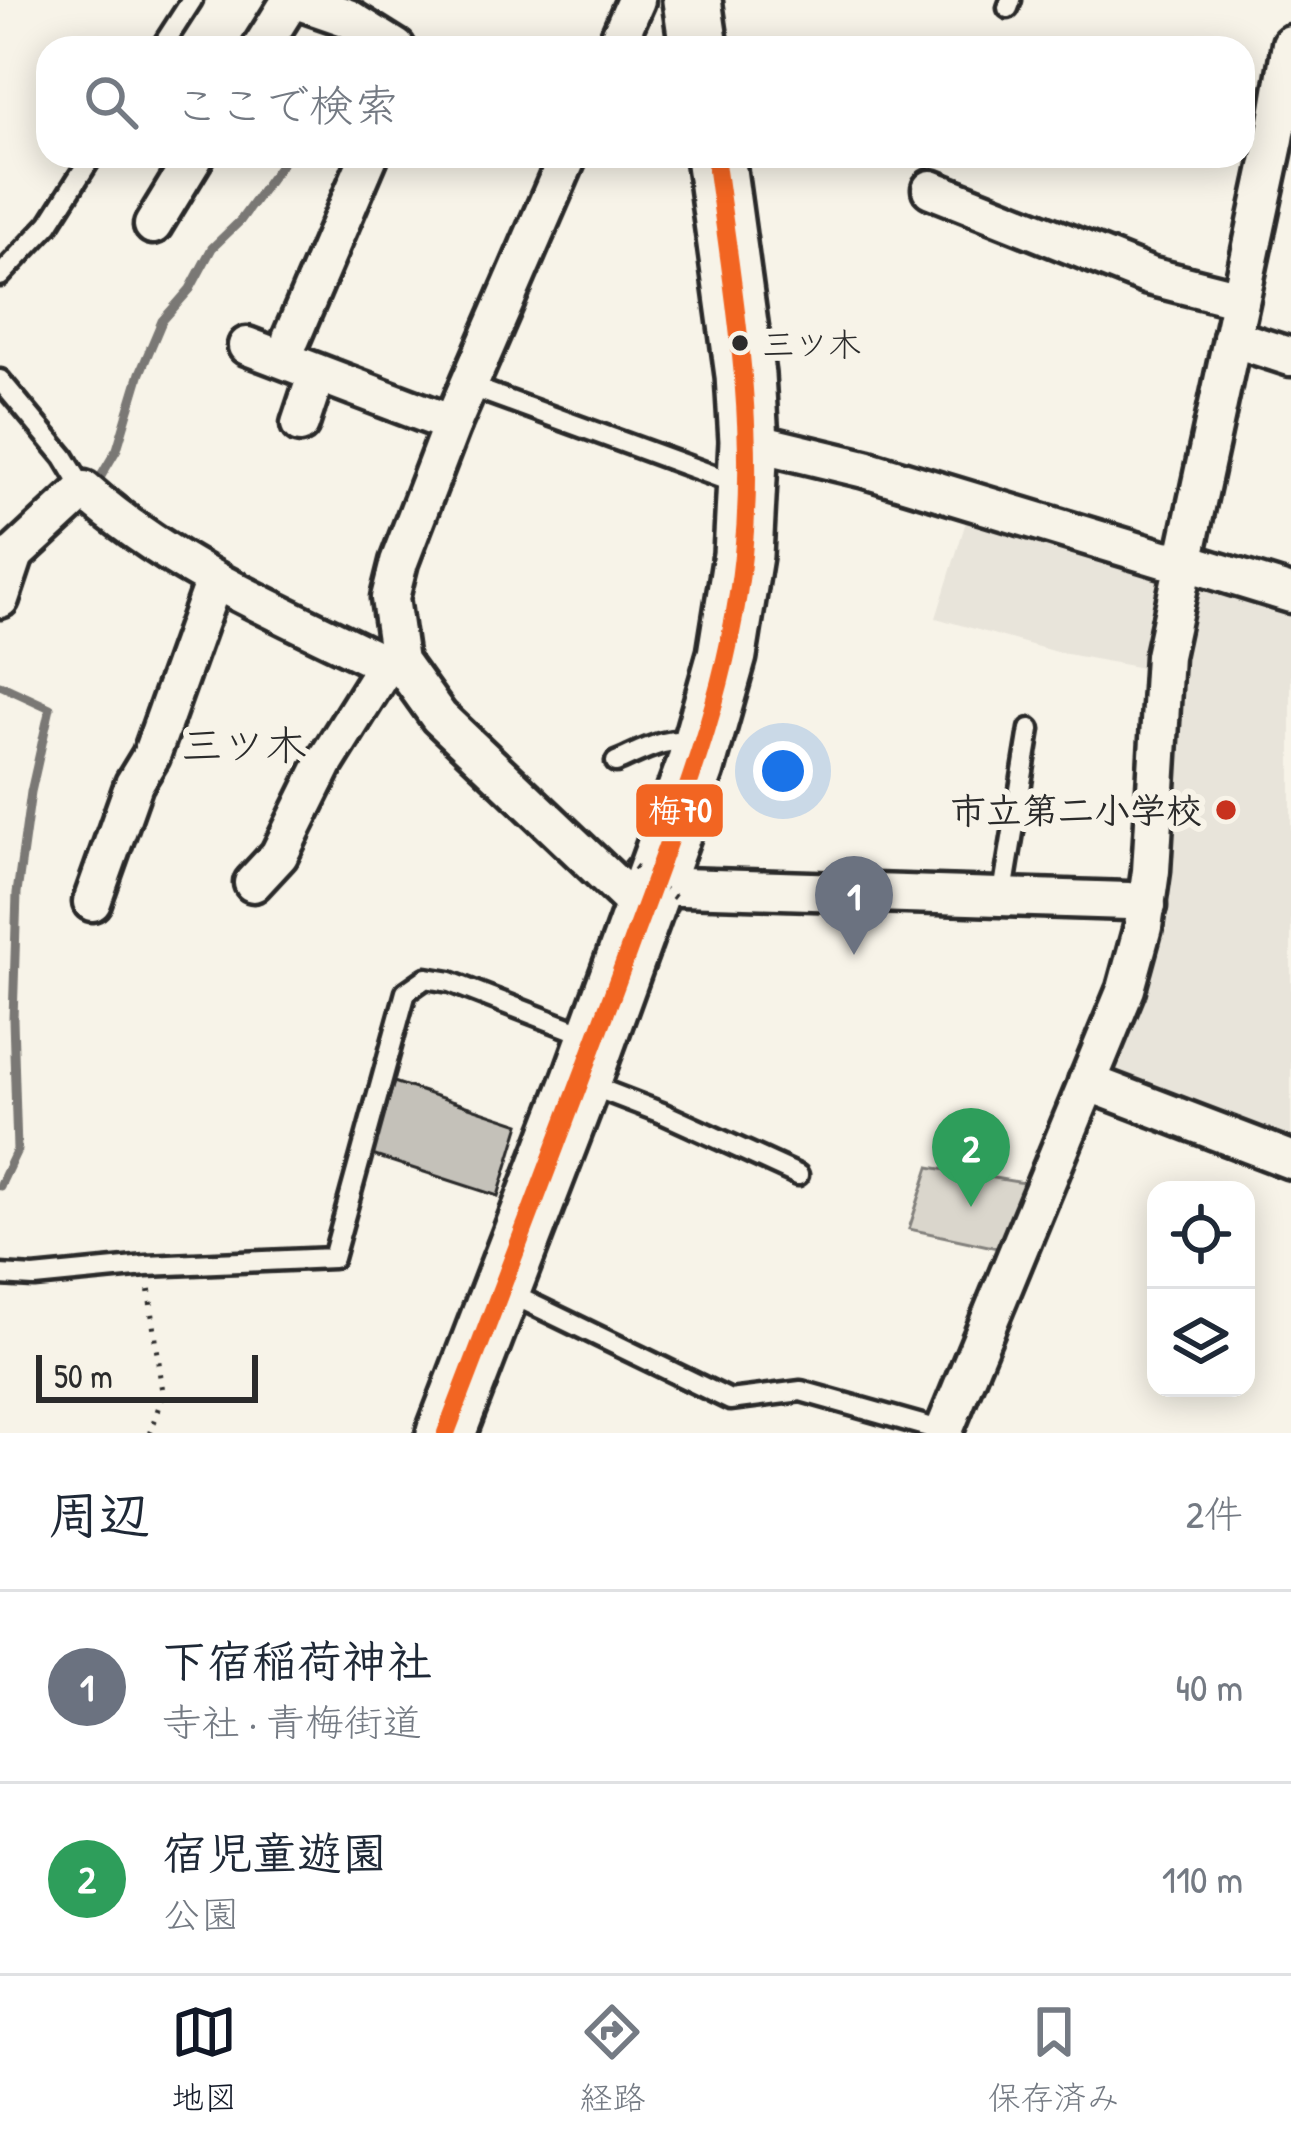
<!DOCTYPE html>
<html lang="ja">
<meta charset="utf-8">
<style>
:root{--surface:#fff;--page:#f6f6f7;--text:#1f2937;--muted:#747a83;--line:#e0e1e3;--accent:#111827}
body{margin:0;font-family:"Patrick Hand","Klee One",sans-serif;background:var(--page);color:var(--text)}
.controls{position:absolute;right:36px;bottom:36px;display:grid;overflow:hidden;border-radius:24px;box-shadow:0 6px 30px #0003}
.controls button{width:108px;height:108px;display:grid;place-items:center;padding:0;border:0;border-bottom:3px solid var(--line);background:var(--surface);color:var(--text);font:60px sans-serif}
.scale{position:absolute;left:36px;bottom:30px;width:222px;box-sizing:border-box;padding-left:12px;border:6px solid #2b2b2b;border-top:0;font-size:33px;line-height:42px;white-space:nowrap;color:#2b2b2b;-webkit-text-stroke:9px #f7f3e8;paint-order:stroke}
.you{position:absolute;left:783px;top:771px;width:42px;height:42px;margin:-30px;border:9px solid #fff;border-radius:50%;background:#1a73e8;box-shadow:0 0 0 18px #1a73e833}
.badge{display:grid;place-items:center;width:78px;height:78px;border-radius:50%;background:var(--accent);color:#fff;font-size:39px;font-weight:700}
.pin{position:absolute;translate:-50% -99px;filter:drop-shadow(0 3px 6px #0008)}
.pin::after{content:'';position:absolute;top:63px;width:42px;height:36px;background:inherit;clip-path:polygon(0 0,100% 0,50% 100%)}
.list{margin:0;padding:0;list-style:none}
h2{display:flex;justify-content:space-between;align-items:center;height:156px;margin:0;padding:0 48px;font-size:51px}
h2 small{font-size:39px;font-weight:400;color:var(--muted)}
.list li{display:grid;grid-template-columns:78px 1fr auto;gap:36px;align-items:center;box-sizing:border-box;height:192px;padding:0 48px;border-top:3px solid var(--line)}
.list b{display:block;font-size:45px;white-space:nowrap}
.list p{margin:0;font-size:39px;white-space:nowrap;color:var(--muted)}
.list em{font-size:39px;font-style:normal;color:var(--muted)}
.icon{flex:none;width:66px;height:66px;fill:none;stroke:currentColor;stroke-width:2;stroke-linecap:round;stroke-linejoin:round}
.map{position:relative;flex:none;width:1291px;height:1433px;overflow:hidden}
.search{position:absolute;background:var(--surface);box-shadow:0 6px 30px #0003;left:36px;right:36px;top:36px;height:132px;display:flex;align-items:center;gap:30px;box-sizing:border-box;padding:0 42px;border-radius:36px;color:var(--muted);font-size:45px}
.sheet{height:540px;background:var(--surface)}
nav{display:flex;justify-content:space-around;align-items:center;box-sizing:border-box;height:168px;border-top:3px solid var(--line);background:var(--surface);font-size:33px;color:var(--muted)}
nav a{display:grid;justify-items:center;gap:6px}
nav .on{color:var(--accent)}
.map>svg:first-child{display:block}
</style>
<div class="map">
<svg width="1291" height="1433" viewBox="0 0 1291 1433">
<rect width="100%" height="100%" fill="#f7f3e8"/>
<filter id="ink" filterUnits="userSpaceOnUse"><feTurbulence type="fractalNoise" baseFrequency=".00833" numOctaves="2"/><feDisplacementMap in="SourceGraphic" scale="24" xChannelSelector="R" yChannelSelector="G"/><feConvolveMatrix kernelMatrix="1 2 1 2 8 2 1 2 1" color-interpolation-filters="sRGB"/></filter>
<g filter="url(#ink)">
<!-- built -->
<g fill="#e8e4da">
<path d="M969,512L1160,569L1169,582L1153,670L1056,652L936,618Z"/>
<path d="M1191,581L1291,606V1142L1106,1072Z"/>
</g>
<!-- green -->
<path fill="#dad6cc" stroke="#82807c" stroke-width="3" d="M929,1167L1036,1185L1007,1250L909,1229Z"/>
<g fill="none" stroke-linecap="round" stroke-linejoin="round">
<!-- stream -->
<g stroke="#7a7874" stroke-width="9">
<path d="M347,48L348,47"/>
<path d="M97,483L117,449L140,373L162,321L190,289L212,248L240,221L287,156"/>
<path d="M0,685L50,708L31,792L17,893L13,1019L17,1150L0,1186"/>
</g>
</g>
<!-- building -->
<path fill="#c4c1b9" stroke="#2b2b2b" stroke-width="3" d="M394,1082L520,1124L498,1196L372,1155Z"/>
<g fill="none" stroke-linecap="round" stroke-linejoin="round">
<!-- service casing -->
<g stroke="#2b2b2b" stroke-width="27">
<g id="service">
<path d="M1008,8L1011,0"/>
<path d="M161,48L192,0"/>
<path d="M0,276L49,224L92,156"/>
<path d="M0,380L64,457L84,490"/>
<path d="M469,386L740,485"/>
<path d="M616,762C642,751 667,735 696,743"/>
<path d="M1002,899L1030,729"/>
<path d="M587,1084L662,1113L798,1175"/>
<path d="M0,1275L34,1277L146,1266L333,1258L406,992L426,978L450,982L592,1037"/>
<path d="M505,1291L730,1400L801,1391L943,1431"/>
</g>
</g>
<!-- minor casing -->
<g stroke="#2b2b2b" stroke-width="45">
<g id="minor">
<path d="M296,0L348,18L396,48"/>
<path d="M261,48L291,0"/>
<path d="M615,48L636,0"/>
<path d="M568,156L452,424L399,562L390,598L399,661L439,717L642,910"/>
<path d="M931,189L1149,276L1240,299"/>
<path d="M153,225L195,156"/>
<path d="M1232,338L1291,357"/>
<path d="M291,339L369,156"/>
<path d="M247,346L452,424"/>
<path d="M300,424L317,373"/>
<path d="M749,441L865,469L1163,559L1183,561L1291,594"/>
<path d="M0,562L15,554L84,490C171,568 283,614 386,665L399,661"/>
<path d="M0,599L15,554"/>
<path d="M253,883L279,855L324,764L386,665"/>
<path d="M650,886L1128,901L1147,906"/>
<path d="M92,902L134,784L151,756L214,580"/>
<path d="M1087,1082L1291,1160"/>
<path d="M943,1433L1126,989L1143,927L1151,871L1164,656L1275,139L1291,44"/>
</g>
</g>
<!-- primary casing -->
<g stroke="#2b2b2b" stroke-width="66">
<g id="primary">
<path d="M692,0L699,48"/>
<path d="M446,1433L581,1082L695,768L727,655L743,555L749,441L745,375L715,156"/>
</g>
</g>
<!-- path -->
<path stroke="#2b2b2b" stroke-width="6" stroke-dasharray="3 9" stroke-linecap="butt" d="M149,1290L163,1396L150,1433"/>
<!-- service -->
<use href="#service" stroke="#f7f3e8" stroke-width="18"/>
<!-- minor -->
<use href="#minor" stroke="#f7f3e8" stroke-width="36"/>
<!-- primary -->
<use href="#primary" stroke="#f7f3e8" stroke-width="57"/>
<!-- path-bridge -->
<path stroke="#2b2b2b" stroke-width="6" stroke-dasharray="3 9" stroke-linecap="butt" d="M625,859L678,900"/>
<!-- bus-1 casing -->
<g stroke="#f7f3e8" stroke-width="27">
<path id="bus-1" d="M446,1433C510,1266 575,1099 636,930C681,808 730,685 743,555C757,419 733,290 715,156"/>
</g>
<!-- bus-1 -->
<use href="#bus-1" stroke="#f26522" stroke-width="18"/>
</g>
</g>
<!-- markers -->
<circle fill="#2b2b2b" stroke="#f7f3e8" stroke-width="4.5" cx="740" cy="343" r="10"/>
<circle fill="#c8321e" stroke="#f7f3e8" stroke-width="4.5" cx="1226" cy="810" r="12"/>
<g text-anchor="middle" stroke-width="12" stroke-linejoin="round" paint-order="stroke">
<!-- bus labels -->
<g font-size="33" fill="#2b2b2b" stroke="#f7f3e8" text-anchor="start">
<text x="762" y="356">三ツ木</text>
</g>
<!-- poi labels -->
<g font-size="36" font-weight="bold" fill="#2b2b2b" stroke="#f7f3e8" text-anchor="end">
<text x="1202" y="823">市立第二小学校</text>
</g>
<!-- quarter labels -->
<g font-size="42" fill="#2b2b2b" stroke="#f7f3e8">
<text x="244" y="760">三ツ木</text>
</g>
</g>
<rect stroke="#f7f3e8" stroke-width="4.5" x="634" y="782" width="91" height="57" rx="12" fill="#f26522"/>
<g font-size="33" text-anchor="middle" font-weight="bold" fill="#fff">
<text x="680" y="822">梅70</text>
</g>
</svg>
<div class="controls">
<button><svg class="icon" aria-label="locate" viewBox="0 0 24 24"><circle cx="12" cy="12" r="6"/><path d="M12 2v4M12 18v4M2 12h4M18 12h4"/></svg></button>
<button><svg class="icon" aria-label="layers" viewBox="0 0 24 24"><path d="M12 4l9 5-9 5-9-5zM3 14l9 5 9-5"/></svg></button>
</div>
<div class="scale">50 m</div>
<div class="you"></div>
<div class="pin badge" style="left:854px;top:955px;background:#6b7280">1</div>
<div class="pin badge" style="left:971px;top:1207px;background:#2e9e5b">2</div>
<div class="search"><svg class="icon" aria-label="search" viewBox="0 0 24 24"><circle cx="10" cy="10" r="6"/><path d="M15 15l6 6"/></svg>ここで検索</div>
</div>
<section class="sheet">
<h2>周辺<small>2件</small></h2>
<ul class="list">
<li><span class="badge" style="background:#6b7280">1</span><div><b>下宿稲荷神社</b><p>寺社 · 青梅街道</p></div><em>40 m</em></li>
<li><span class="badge" style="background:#2e9e5b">2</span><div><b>宿児童遊園</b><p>公園</p></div><em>110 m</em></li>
</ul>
</section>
<nav>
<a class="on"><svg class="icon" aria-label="map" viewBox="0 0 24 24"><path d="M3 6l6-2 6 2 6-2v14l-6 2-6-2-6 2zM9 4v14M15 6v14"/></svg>地図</a>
<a><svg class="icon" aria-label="directions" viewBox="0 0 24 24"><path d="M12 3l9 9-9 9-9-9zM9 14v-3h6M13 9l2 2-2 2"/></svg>経路</a>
<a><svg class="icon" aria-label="saved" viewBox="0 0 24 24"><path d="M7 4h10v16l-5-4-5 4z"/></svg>保存済み</a>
</nav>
